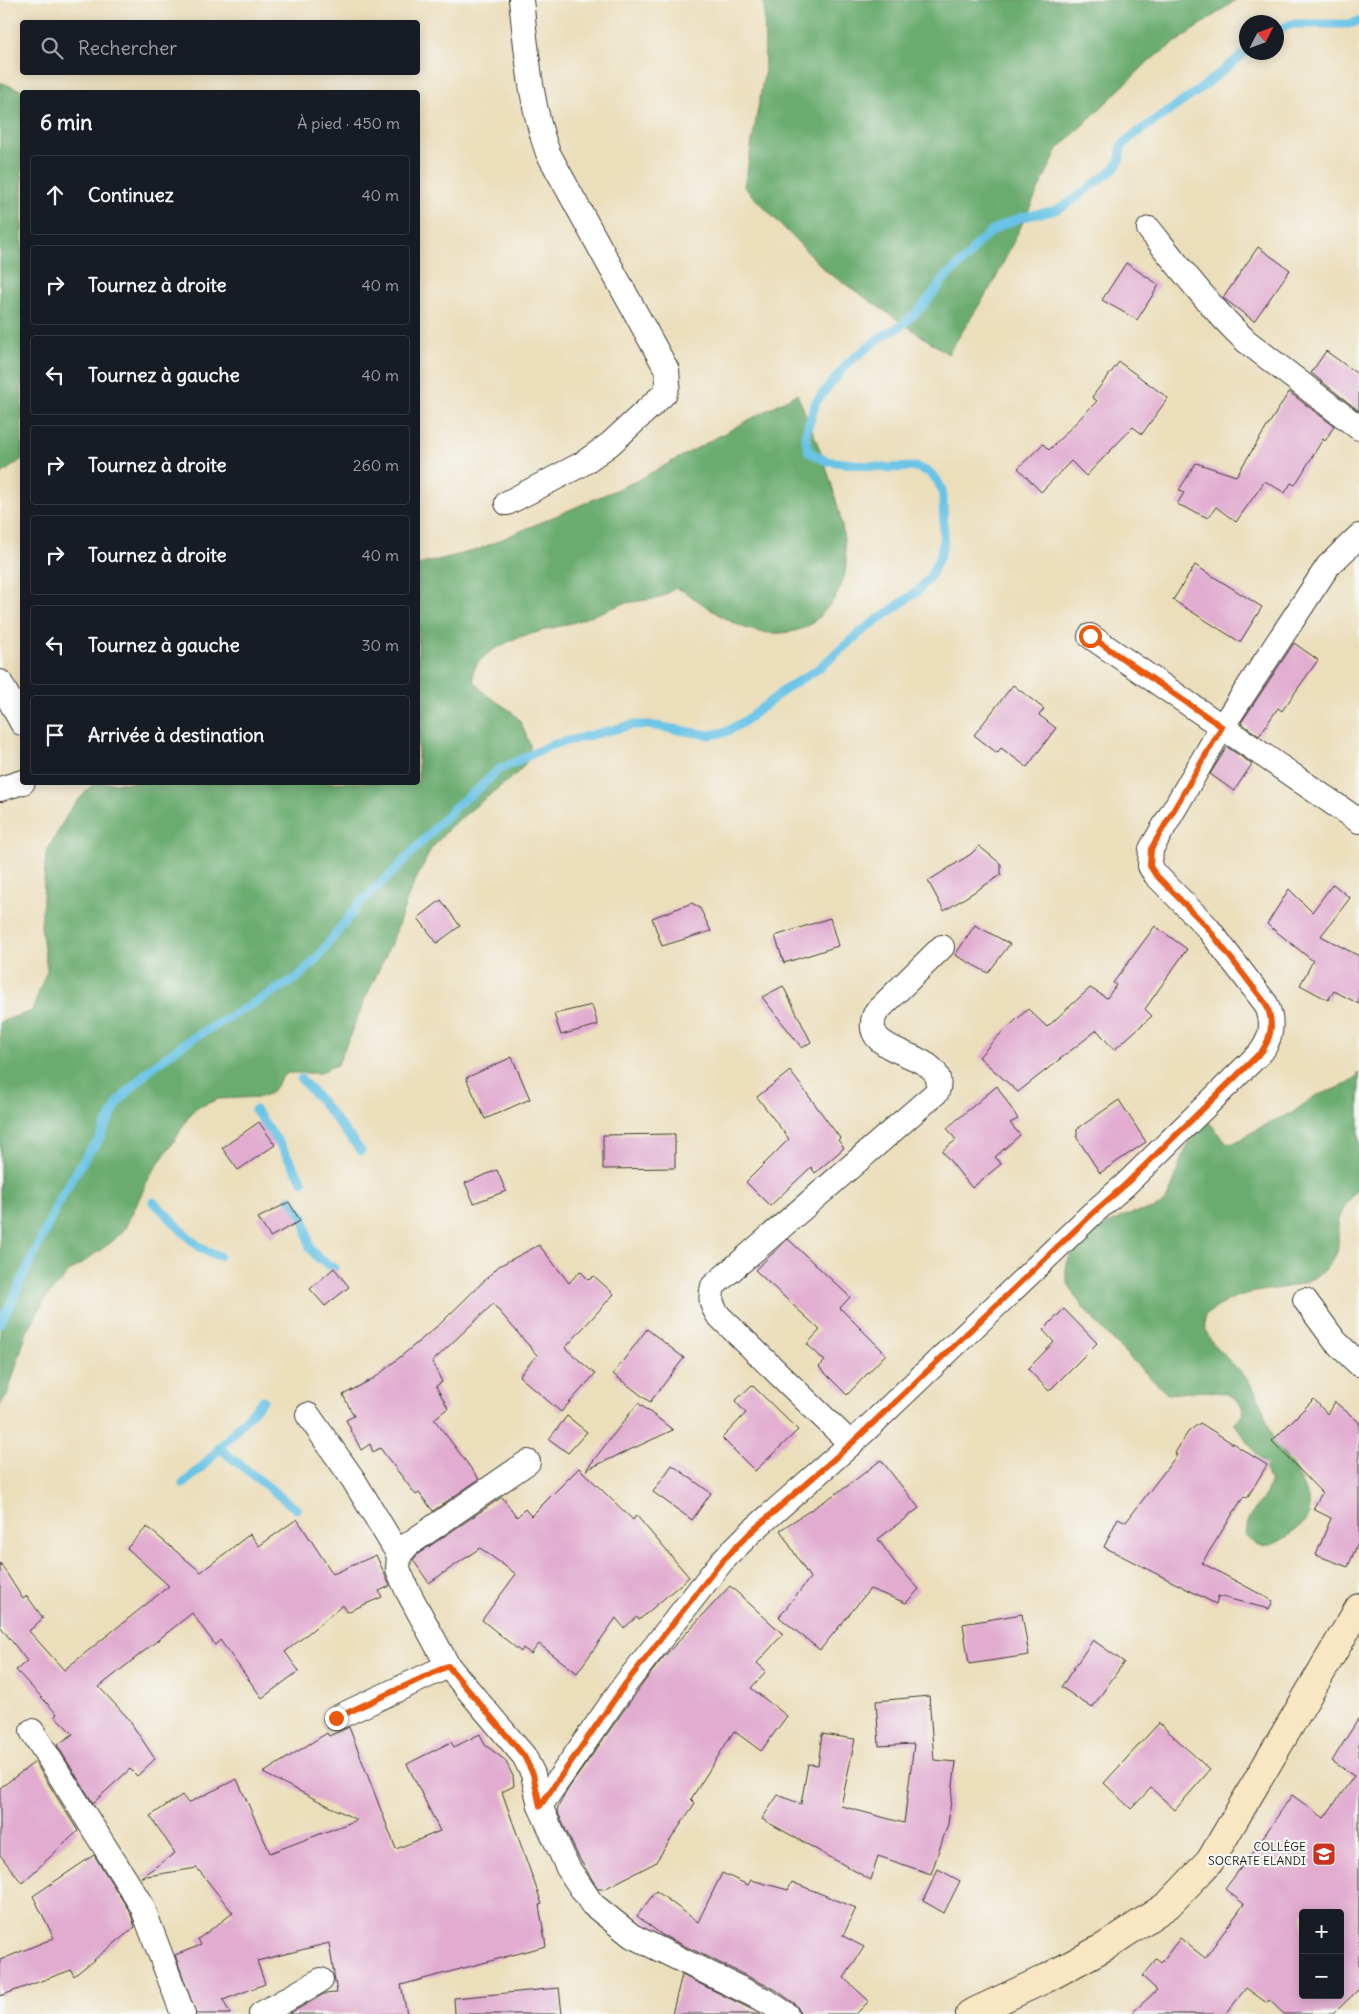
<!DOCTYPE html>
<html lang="fr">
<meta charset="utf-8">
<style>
:root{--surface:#171b24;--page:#242831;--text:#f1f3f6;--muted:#9ea1a6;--line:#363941}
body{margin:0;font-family:Delius,sans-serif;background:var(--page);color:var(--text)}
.controls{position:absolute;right:15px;bottom:15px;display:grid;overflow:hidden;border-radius:5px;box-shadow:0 2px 12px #0003}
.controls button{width:45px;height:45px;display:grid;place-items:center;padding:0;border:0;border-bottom:1px solid var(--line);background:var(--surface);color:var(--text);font:25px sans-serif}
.compass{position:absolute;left:1239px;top:15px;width:45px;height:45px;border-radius:50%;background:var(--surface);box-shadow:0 2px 12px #0003;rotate:48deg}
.stop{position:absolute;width:15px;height:15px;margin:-11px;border:4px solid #ea580c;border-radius:50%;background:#fff}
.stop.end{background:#ea580c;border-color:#fff;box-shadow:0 1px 5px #0008}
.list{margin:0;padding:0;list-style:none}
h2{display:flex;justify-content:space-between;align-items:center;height:65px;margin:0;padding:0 20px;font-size:21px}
h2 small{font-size:16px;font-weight:400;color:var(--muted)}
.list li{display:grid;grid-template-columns:32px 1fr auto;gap:15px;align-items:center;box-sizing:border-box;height:80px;margin:0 10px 10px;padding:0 10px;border:1px solid var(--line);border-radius:5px}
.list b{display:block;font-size:19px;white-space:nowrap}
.list em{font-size:16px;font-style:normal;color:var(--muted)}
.icon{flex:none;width:28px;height:28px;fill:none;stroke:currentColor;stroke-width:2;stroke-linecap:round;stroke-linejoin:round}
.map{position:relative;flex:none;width:1359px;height:2014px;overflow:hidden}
.search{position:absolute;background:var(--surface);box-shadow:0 2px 12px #0003;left:20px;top:20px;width:400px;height:55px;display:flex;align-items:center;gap:12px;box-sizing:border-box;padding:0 18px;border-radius:5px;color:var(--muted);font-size:19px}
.panel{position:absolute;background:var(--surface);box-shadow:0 2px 12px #0003;left:20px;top:90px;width:400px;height:695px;border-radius:5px}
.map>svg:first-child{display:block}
</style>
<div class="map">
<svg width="1359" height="2014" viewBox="0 0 1359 2014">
<rect width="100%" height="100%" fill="#f6f6f2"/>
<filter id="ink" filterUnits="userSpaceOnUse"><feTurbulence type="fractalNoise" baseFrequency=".02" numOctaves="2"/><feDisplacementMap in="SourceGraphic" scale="10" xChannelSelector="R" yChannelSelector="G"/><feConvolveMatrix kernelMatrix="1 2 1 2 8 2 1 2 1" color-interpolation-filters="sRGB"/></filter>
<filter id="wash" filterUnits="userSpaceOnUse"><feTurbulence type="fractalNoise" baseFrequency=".0096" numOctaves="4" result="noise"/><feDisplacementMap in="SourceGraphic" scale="20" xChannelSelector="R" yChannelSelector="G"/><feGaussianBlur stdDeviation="1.12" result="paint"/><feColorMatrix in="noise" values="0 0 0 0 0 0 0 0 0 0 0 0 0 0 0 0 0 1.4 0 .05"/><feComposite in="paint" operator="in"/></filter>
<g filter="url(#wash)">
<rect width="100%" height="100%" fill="#ebdebb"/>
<!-- forest -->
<g fill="#6bac6f" stroke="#446446">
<path d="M764,0H1236L1149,61L1058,149L995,280L948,354L826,271L744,187L765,69Z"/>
<path d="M0,82L26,92H22V459L0,475Z"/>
<path d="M797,394C819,445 843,503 846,560C847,579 837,598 824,611C820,615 816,621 811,624C792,637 758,635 738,625C719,617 701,602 683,591L675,588L660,598L625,603L575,622L516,638L491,651L478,662L473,672L474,681L485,694L511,711L520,721L530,745L529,759L517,773L451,826L431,849L409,894L392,942L365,999L338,1064L320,1073H288L282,1077L271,1093L261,1097L218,1099L197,1108L188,1117L178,1135L150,1176L124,1230L113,1241L68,1273L45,1299L26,1334L7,1396L0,1405V1022L32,1011L47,970L41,927L46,853L71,808L94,783L418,782V565L477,550L636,481Z"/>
<path d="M1359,1073V1189C1352,1195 1343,1207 1340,1217C1335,1230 1342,1245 1334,1258C1308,1297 1268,1283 1231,1299C1222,1303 1214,1310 1205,1315C1200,1340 1227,1356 1242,1373C1260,1392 1262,1411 1272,1434C1274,1441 1280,1448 1284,1454C1292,1465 1299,1477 1305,1490C1308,1498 1312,1508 1308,1516C1306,1522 1300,1526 1296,1530C1281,1542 1261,1555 1246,1536L1248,1519L1265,1496L1270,1483L1263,1463L1234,1423L1244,1414C1240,1382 1189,1393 1167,1394C1144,1371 1074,1307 1067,1280C1062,1261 1075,1246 1090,1236C1102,1228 1115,1219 1129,1214C1140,1211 1152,1212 1162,1204C1171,1197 1177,1171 1181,1159C1187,1147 1194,1135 1201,1122L1204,1120C1217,1124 1220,1146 1234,1143L1268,1123L1292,1113L1315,1096L1343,1086L1355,1078Z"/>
</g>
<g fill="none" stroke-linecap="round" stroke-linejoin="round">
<!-- stream -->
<g stroke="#68c3e6" stroke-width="9">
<path d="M1276,31L1291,24H1349L1359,21"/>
<path d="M301,1079L320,1100L361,1151"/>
<path d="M255,1110L279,1143L303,1182"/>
<path d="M290,1199L304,1218L310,1248L318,1258L334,1268"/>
<path d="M153,1202C175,1219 191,1249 219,1256"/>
<path d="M0,1323L12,1301L61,1197L88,1153L97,1143L119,1101L150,1069L183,1044L297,978L317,958L358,905L392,873L457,805L477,790L498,770L551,745L632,725H649L709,735L726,732L745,721L787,688L818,669L862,631L918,591L931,575L940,556L944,541L943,498L942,490L937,480L929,472L916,467L887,468L827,461L809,452L805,436L816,402L848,363L879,338L901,326L920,309L946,277L968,257L976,245L991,232L1000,226L1022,217L1053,211L1066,205L1115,168L1120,159L1121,147L1131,137L1195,93L1246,52"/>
<path d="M219,1448L296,1509"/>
<path d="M183,1484L202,1467L263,1400"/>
</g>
</g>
<g id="blocks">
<!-- building -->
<g fill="#e1acd0" fill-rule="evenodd">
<path d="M1258,247L1290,270L1254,321L1223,298Z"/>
<path d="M1126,263L1159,285L1137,320L1102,300Z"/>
<path d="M1326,351L1359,375V411L1311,373Z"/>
<path d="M1119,362L1168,398L1142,434L1133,427L1086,476L1071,461L1041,492L1018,468L1043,444L1049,450L1097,401L1092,397Z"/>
<path d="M1289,392L1334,426L1325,441L1323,439L1295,485L1291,483L1285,493L1265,481L1236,522L1216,507L1208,518L1177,504L1184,493L1179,490L1196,463L1236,476Z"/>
<path d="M1195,565L1262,607L1240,642L1173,600Z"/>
<path d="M1294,643L1318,660L1282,711L1278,708L1259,736L1241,723Z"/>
<path d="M1013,685L1044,709L1039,715L1056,728L1027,767L1001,748L997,753L974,735Z"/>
<path d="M1227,747L1252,764L1234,791L1210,774Z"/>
<path d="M979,846L1001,864V875L944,911L928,881L971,854Z"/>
<path d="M1333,884L1350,898L1321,936L1359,956V1004L1334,991L1328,1000L1300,985L1313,961L1267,924L1289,889L1312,912Z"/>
<path d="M441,900L460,926L437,943L418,918Z"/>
<path d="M692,903L700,908L711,931L662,946L652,918Z"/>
<path d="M830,918L838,946L784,963L775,936Z"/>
<path d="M975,925L1010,944L988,973L955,955Z"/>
<path d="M1155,926L1187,949L1145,1009L1152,1016L1114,1050L1097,1030L1018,1092L979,1057L996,1038L1028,1009L1047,1027L1090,988L1107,998L1116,985L1113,983Z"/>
<path d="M783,986L811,1042L802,1048L762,997Z"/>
<path d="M592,1005L598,1025L561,1035L554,1014Z"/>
<path d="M512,1057L530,1099L485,1119L466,1078Z"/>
<path d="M790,1071L840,1138L838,1140L844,1148L815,1173L811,1167L770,1206L746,1182L789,1139L757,1097Z"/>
<path d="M997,1086L1018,1119L1010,1123L1020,1135L995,1157L1001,1164L972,1188L942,1151L956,1140L947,1128Z"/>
<path d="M1119,1100L1146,1142L1100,1173L1077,1138V1129Z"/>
<path d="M259,1122L275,1145L238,1170L222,1148Z"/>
<path d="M675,1134V1168L603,1169V1135Z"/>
<path d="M497,1170L506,1191L474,1203L465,1183Z"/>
<path d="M289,1202L300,1221L270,1237L258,1218Z"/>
<path d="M788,1239L850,1297L840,1308L886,1354L847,1395L819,1367L825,1361L807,1344L820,1330L755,1270Z"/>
<path d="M539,1245L569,1283L580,1271L589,1280L594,1276L614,1294L565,1348L595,1374L561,1412L519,1376L537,1355L493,1304L432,1362L442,1382L436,1386L448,1408L434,1419L479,1479L433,1511L419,1493L416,1495L380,1448L373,1452L370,1444L361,1450L346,1420L354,1416L343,1395L376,1377L441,1323L499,1266Z"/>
<path d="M334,1268L349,1287L325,1306L310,1289Z"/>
<path d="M1064,1309L1097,1343L1049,1391L1028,1369L1054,1342L1043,1330Z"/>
<path d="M647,1329L684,1358L650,1402L613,1374Z"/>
<path d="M752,1385L798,1430L755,1471L722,1438L746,1413L735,1401Z"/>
<path d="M1314,1399L1327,1414L1335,1402L1359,1422V1540L1348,1567L1316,1555L1331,1518L1313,1509L1322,1493L1272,1441Z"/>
<path d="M638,1403L673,1430L586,1470Z"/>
<path d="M567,1416L587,1432L568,1453L549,1439Z"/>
<path d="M1200,1423L1267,1465L1247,1498L1244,1496L1202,1563L1273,1601L1269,1609L1218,1596L1216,1604L1104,1547L1118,1518L1126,1522L1177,1455L1175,1453L1188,1432Z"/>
<path d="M881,1460L919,1508L878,1539L895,1563L919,1589L906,1603L870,1589L820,1650L779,1617L810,1578L780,1530L846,1487Z"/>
<path d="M672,1465L711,1493L692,1520L653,1492Z"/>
<path d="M579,1468L633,1520L636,1515L689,1577L639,1620L637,1617L624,1628L616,1618L577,1673L539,1644L531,1654L523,1648L521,1652L482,1620L516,1574L480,1548L429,1583L413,1560L418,1554L502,1497L517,1517L525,1509L531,1516Z"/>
<path d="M297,1519L333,1574L376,1555L390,1586L379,1591L382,1597L347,1612L343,1605L285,1652L299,1671L262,1698L220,1640L215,1645L192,1613L99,1687L127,1717L155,1759L137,1776L130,1769L93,1803L57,1745L73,1734L55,1716L57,1714L16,1670L27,1661L0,1626V1563L23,1599L27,1596L43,1618L29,1631L64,1670L169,1586L127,1548L147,1527L201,1572L250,1534L259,1546Z"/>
<path d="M730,1586L783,1634L757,1663L766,1671L751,1688L787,1716L761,1751L734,1731L691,1799L695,1803L655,1863L604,1889H598L579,1858L557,1811L558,1807L568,1789L644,1682L662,1659Z"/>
<path d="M1022,1614L1029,1655L969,1664L963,1624Z"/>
<path d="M1093,1640L1124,1662L1092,1708L1061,1687Z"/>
<path d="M929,1696L934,1760L956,1762L948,1824L931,1874L878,1856L871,1880L762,1819L778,1795L801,1804L808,1764L818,1765L822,1734L855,1739L841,1806L904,1823L914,1744L879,1746L876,1701Z"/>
<path d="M1359,1718V1989L1333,2014H1284L1269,2000L1267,2003L1246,1988L1226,2014H1131L1157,1990L1142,1976L1156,1959L1161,1963L1180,1938L1205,1958L1244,1904L1225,1889L1255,1849L1292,1795L1324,1818L1354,1776L1332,1761ZM1303,1913H1340V1995H1303Z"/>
<path d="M1159,1723L1210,1770L1175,1810L1151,1788L1131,1809L1104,1783Z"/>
<path d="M349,1727L396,1849L440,1831L407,1764L451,1742L454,1747L480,1734L485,1745L505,1760L513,1776L514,1786L502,1792L542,1904L539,1905L546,1946L401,1985L407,2014H289L324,1994L337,1993L329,1943L257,1961L265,1984L223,2000L230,2014H196L175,1955L201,1945L198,1939L233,1913L197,1868L141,1877L175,1853L150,1816L182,1795L188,1803L237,1779L270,1853L357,1820L263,1773L327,1733L329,1736Z"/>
<path d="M35,1762L78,1831L22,1883L0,1855V1788Z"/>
<path d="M94,1855L130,1912L135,1927L74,1976L71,1970L0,1996V1960L54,1938L33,1896Z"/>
<path d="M938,1869L960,1881L944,1913L923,1901Z"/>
<path d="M722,1873L748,1885L751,1880L788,1890L792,1882L856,1908L843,1936L864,1947L844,1978L869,2001L856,2014H800L798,2008L794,2003L776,1990L662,1935L637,1916L656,1891L698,1922Z"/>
<path d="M682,1975L761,2014H672Z"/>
<path d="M559,1988L562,2014H455L454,1998Z"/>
</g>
</g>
</g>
<g filter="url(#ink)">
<use href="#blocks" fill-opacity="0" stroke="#3b3934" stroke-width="1"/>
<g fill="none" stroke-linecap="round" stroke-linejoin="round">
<!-- minor casing -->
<g stroke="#3b3934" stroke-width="26">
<g id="minor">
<path d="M1149,229C1180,268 1210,307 1246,341L1359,428"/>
<path d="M507,503L582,464L610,444L665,393L668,383L667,370L548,153C530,104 527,52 521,0"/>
<path d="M1090,636L1359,821"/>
<path d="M0,682L22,723"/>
<path d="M0,789L23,782"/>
<path d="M1305,1300L1335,1341L1359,1364"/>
<path d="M308,1415L353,1479L399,1555"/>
<path d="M851,1444L718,1315C711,1305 710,1298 713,1286L937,1092C952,1048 854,1060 876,1012L942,947"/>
<path d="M528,1462L409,1544L399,1555L398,1569L407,1590L448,1666L524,1756L533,1774L540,1806L568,1868L592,1904L632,1936L768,2002L786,2014"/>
<path d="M336,1718L448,1666"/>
<path d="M32,1731L142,1906L183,2014"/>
<path d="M540,1806L626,1683L722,1561L750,1533L851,1444L1093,1213L1125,1185L1262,1051C1272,1036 1274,1022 1266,1004L1207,927L1155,874L1150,866L1151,849L1222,727L1328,566L1359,536"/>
<path d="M261,2014L321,1980"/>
</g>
</g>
<!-- secondary casing -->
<g stroke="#3b3934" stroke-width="30">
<path id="secondary" d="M970,2014L1047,1978L1106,1946L1168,1905L1210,1861L1359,1608"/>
</g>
<!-- minor -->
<use href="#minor" stroke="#fff" stroke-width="24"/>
<!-- secondary -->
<use href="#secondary" stroke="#f9e7c3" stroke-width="28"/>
</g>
</g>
<g fill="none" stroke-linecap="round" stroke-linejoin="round" filter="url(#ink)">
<!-- route -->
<path stroke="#ea580c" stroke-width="6" d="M336,1718L448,1666L524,1756L533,1774L540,1806L626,1683L722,1561L750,1533L851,1444L1093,1213L1125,1185L1262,1051C1272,1036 1274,1022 1266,1004L1207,927L1155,874L1150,866L1151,849L1222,727L1090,636"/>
</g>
<!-- icons -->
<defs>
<g id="school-square" transform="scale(1.25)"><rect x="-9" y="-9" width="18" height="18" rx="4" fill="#c8321e" stroke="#f6f6f2"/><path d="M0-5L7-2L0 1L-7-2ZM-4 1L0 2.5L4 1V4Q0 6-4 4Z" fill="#fff"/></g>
</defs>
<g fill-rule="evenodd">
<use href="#school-square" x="1324" y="1854"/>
</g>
<g text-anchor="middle" stroke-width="4.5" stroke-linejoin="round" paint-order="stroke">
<!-- poi labels -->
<g font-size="12" fill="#1c1c1c" stroke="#f6f6f2" text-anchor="end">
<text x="1306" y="1851">COLLÈGE<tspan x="1306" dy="14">SOCRATE ELANDI</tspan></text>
</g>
</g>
</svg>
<div class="controls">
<button>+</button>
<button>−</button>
</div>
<svg class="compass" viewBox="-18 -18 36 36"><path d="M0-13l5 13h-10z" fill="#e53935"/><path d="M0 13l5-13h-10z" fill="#9ea1a6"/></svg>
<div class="stop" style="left:1090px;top:636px"></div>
<div class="stop end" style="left:336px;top:1718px"></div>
<div class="search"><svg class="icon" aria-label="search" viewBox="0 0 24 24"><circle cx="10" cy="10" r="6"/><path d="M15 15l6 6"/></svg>Rechercher</div>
<section class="panel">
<h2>6 min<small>À pied · 450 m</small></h2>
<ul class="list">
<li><svg class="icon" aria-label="ahead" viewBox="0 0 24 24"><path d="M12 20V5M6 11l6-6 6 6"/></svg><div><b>Continuez</b></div><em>40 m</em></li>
<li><svg class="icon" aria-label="right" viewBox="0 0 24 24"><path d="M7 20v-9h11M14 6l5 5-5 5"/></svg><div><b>Tournez à droite</b></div><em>40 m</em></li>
<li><svg class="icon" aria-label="left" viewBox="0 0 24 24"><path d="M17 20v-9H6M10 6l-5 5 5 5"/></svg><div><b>Tournez à gauche</b></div><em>40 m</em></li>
<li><svg class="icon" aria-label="right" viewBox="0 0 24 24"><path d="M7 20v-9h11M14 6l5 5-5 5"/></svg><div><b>Tournez à droite</b></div><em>260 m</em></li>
<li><svg class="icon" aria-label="right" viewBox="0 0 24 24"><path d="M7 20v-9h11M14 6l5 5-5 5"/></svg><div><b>Tournez à droite</b></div><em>40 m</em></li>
<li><svg class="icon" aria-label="left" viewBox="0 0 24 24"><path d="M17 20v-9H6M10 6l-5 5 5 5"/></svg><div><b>Tournez à gauche</b></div><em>30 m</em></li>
<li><svg class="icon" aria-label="arrive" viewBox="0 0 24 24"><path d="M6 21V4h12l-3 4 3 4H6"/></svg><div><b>Arrivée à destination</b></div></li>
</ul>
</section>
</div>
